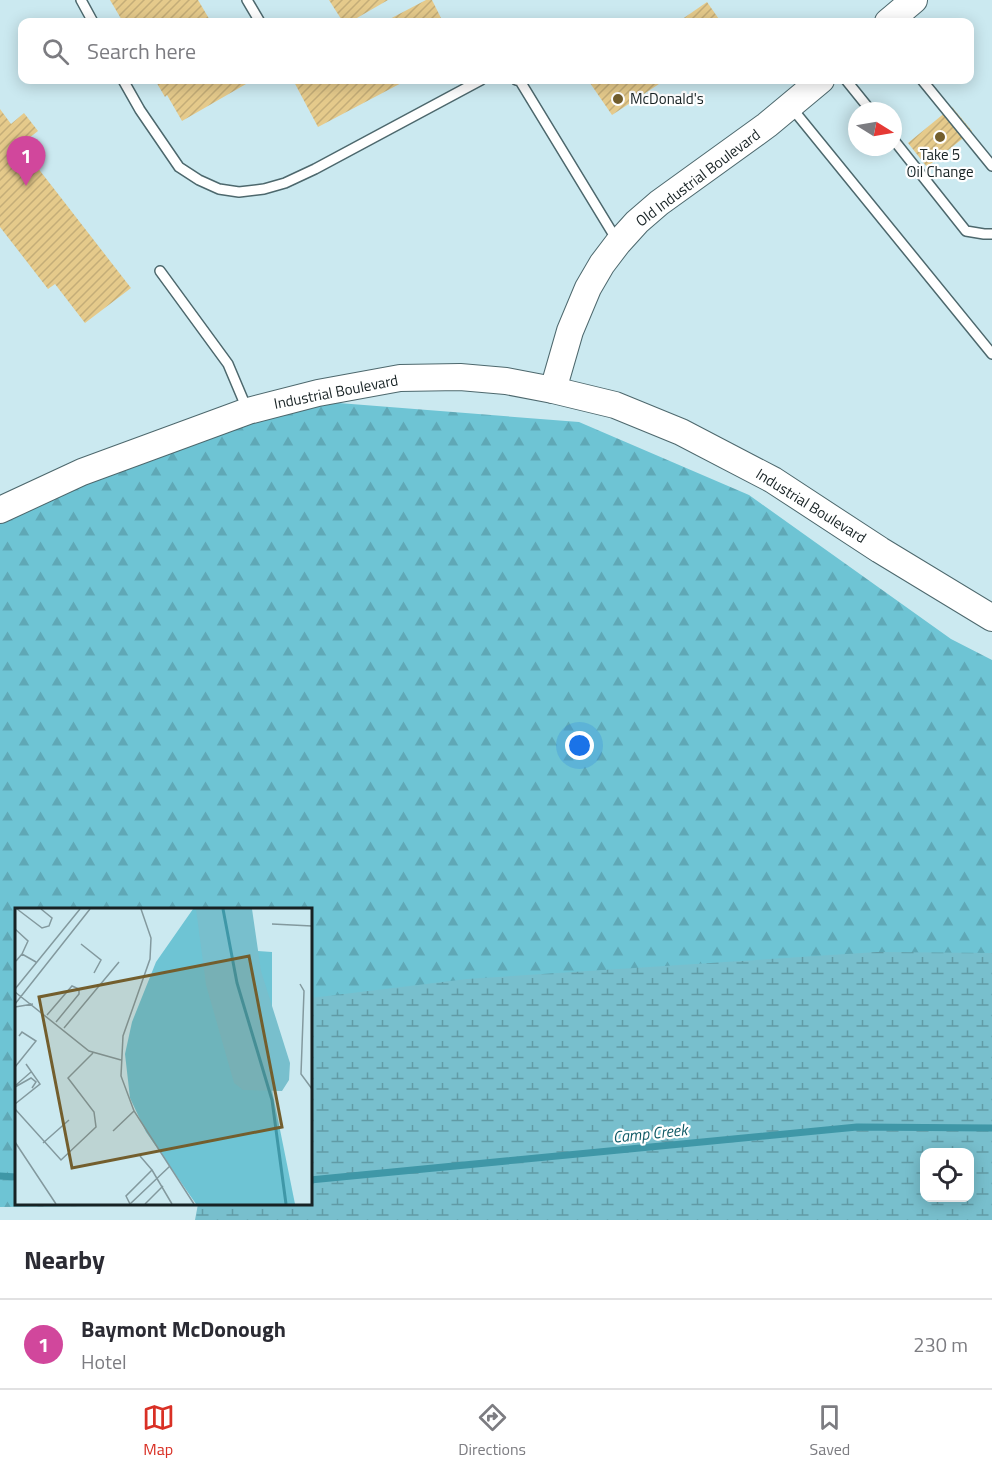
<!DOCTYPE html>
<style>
:root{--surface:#fff;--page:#f2f2f3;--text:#2b2b33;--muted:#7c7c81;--line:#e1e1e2;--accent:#d93025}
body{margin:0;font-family:"Titillium Web",sans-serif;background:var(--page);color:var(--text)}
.controls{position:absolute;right:18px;bottom:18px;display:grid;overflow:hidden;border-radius:12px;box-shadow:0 3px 15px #0003}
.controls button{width:54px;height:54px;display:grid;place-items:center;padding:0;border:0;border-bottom:2px solid var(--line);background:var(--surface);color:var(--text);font:30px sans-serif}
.compass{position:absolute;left:848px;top:102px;width:54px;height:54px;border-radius:50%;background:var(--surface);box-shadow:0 3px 15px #0003;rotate:101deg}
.you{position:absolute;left:580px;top:746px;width:21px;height:21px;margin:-15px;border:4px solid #fff;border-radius:50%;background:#1a73e8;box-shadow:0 0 0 9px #1a73e833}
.badge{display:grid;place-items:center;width:39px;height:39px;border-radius:50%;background:var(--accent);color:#fff;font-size:20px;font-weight:700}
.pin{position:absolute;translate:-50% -50px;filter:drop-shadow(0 2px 3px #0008)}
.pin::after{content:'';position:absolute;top:32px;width:21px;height:18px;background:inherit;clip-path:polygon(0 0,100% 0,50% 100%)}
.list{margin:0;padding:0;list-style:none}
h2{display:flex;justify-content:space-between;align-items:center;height:78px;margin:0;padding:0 24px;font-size:26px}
h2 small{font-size:20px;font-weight:400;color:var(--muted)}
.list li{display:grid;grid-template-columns:39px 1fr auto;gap:18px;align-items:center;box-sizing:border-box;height:90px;padding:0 24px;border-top:2px solid var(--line)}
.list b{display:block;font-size:22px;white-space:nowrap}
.list p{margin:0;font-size:20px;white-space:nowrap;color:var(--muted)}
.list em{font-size:20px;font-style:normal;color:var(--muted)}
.icon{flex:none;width:33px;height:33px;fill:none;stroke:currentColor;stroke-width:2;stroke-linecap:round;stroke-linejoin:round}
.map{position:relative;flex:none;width:992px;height:1220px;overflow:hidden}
.search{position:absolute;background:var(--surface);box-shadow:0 3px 15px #0003;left:18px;right:18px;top:18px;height:66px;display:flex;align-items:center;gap:15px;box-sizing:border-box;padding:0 21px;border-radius:12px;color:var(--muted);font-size:22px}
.sheet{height:168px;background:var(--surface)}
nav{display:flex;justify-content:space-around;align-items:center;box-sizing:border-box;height:84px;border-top:2px solid var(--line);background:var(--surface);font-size:16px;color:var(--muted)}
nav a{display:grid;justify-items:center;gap:3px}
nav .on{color:var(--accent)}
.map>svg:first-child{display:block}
</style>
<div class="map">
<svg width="992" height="1220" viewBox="0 0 992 1220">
<defs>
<pattern id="forest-firs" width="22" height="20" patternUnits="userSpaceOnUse" patternTransform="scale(1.5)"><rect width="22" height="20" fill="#6ec4d4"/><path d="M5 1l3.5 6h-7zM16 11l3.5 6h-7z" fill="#5fa8b6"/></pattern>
<pattern id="wetland-marsh" width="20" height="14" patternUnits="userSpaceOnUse" patternTransform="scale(1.5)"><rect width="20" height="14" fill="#78bfcd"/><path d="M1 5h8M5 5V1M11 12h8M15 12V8" fill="none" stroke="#619ba6"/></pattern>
<pattern id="building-hatch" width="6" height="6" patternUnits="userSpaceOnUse" patternTransform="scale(1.5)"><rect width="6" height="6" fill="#e5ca8b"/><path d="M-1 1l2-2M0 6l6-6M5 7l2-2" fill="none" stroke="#c4ad78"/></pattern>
</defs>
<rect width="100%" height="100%" fill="#cbe9f0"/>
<!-- forest -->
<path fill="url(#forest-firs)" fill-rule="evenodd" d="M326,402L579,422L749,495L951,639L992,660V1220H294L219,1205L0,1207V505L119,453ZM16,910H310V1204H16ZM924,1152H970V1198H924Z"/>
<!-- wetland -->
<path fill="url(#wetland-marsh)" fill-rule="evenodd" d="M877,952L992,953V1220H195L198,1204H310L311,998L467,979ZM924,1152H970V1198H924Z"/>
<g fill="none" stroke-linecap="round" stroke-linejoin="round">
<!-- stream -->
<g stroke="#3f97a7" stroke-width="7">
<path d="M0,1176L16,1177"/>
<path d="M310,1180L857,1127L992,1128"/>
</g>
</g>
<!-- building -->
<g fill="url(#building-hatch)">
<path d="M110,0H198L211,22H123Z"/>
<path d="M329,0H388L350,22H343Z"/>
<path d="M426,0H432L443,22H384Z"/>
<path d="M707,2L721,22H678Z"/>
<path d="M155,80H244L246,84L182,121L167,95L165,97Z"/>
<path d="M293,80H407L318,127Z"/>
<path d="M595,80H665L612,115L590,83Z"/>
<path d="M952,107L972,131L927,167L908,143Z"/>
<path d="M0,109L11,124L24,113L38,131L20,145L131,288L85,323L55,284L48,289L0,227Z"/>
</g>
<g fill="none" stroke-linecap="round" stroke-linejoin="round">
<!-- lane casing -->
<g stroke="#4d686d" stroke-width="12">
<g id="lane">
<path d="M81,0L93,22"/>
<path d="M247,0L260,22"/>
<path d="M123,80L140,110L179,167L199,180L219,189L239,192L264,189L285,183L315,169L481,80"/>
<path d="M516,80L520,81L618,242"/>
<path d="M846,80L871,111"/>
<path d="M922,80L992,166"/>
<path d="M791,107L992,354"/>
<path d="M893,139L966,231L984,234H992"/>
<path d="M160,271L228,364L247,409"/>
</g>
</g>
<!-- secondary casing -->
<g stroke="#4d686d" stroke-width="28">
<g id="secondary">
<path d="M888,22L914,0"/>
<path d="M553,390L570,331L588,288L602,264L618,243L637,222L659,203L767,125L821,80"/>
<path d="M0,510L82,472L248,411L318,393L400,378L460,377L506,381L553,390L615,405L681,432L773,480L880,550L992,618"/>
</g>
</g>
<!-- lane -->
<use href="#lane" stroke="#fff" stroke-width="9"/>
<!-- secondary -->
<use href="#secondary" stroke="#fff" stroke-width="26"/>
</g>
<!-- markers -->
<g fill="#735e2d" stroke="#fff" stroke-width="2">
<circle cx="618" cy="99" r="6"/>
<circle cx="940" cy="137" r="6"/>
</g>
<g text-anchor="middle" stroke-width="4.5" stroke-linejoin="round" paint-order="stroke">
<!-- poi labels -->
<g font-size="15" fill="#172224" stroke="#fff" text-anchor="start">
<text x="630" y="104">McDonald's</text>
<text x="940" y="160" text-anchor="middle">Take 5<tspan x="940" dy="17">Oil Change</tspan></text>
</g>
<!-- street labels -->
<g font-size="15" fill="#172224" stroke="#fff">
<text transform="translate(698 178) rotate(-37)" y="5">Old Industrial Boulevard</text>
<text transform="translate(336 392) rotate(-11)" y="5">Industrial Boulevard</text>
<text transform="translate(811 506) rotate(32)" y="5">Industrial Boulevard</text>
</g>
<!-- water labels -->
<g font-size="16" font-style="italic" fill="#105a66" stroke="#fff">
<text transform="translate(650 1133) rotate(-6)" y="6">Camp Creek</text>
</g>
</g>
<!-- overview -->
<g transform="translate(15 908)">
<rect width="297" height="297" fill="#cbe9f0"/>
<path d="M178,1H229V42L257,44V182L280,296H181L131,224L115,190L110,146L117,114L141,54Z" fill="#6ec4d4"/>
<path d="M181,1H237L246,63L275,155L274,172L267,183L228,182L219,175L191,77Z" fill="#78bfcd"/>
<path fill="none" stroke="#3f97a7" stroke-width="3" d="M208,1L222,75L257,192L271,296"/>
<path fill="none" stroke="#83999e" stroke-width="1.5" d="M2,1L27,20L34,18L37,10L26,1M126,1L136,30L135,51L108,128L106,168L119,203L179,296M257,16L297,18M0,21L13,33L7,46M66,36L86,52L79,65M1,53L7,46L21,54M285,76L289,83L286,166L297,181M0,81L65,1M0,84L74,143L106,152M0,96L75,1M0,99L18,96M32,107L57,78L64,81V86L41,114M49,120L104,54M0,159L21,133L7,124L4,128M1,177L16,164M0,179L16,170L21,174L17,180M0,196L25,176L11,156M0,201L46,252L81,219L79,204L53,170L78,145M98,223L119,203M0,234L41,296M28,235L54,212M125,248L137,262L111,288L115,296L155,258M137,262L157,296M130,296L148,278"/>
<path fill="#735e2d" fill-opacity="0.15" stroke="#735e2d" stroke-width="3" d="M234,48L267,219L57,260L24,89Z"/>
<rect width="297" height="297" fill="none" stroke="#172224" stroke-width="3"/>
</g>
</svg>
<div class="controls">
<button><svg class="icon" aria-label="locate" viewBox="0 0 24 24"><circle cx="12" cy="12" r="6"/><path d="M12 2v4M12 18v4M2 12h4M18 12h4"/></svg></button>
</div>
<svg class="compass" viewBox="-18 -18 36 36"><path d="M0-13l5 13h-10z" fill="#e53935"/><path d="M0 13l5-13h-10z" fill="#7c7c81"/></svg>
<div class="you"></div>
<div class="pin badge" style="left:26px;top:186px;background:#d1479c">1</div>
<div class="search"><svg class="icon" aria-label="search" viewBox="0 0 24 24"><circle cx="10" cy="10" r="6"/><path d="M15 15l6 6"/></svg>Search here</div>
</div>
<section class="sheet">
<h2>Nearby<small></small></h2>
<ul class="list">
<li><span class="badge" style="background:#d1479c">1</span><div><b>Baymont McDonough</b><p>Hotel</p></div><em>230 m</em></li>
</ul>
</section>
<nav>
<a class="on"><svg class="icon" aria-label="map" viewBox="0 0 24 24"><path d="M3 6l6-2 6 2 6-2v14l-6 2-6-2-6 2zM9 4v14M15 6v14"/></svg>Map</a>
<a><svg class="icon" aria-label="directions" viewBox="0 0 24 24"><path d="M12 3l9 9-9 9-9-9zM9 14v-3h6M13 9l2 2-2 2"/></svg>Directions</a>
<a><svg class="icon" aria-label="saved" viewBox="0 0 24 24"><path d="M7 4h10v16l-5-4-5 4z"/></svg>Saved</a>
</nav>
